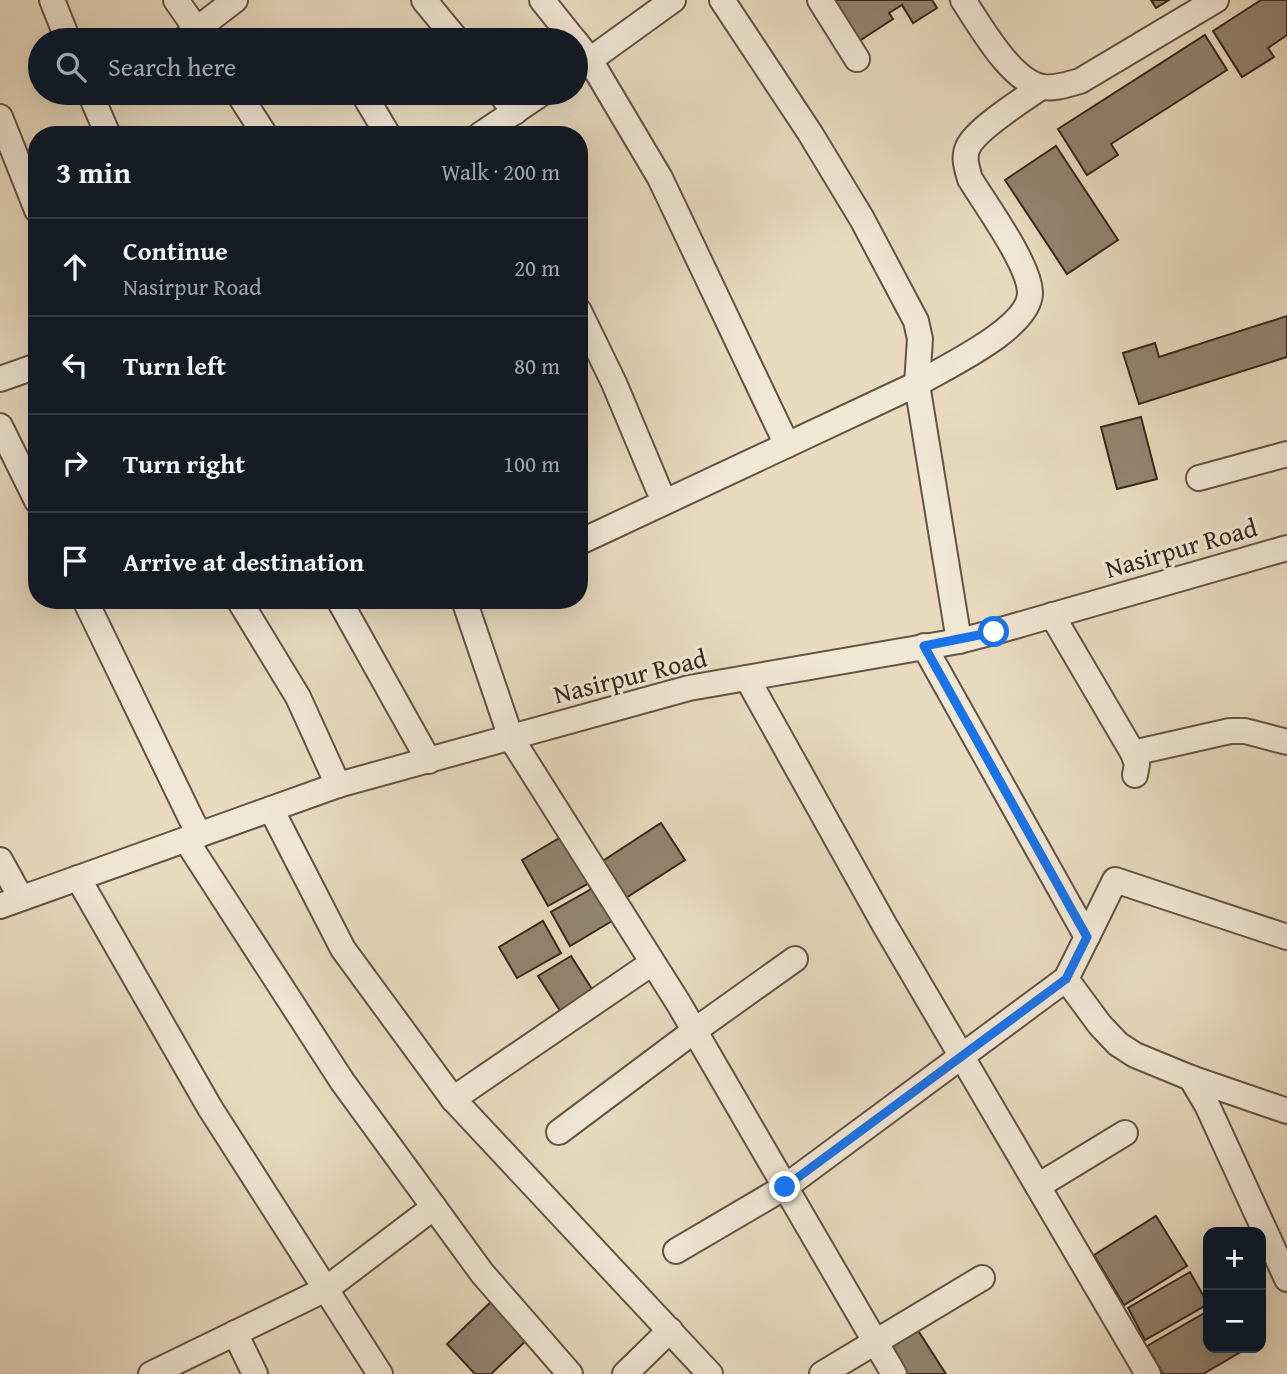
<!DOCTYPE html>
<meta charset="utf-8">
<style>
:root{--surface:#171b24;--page:#242831;--text:#f1f3f6;--muted:#9ea1a6;--line:#363941}
body{margin:0;font-family:"Gentium Book Plus",serif;background:var(--page);color:var(--text)}
.controls{position:absolute;right:21px;bottom:21px;display:grid;overflow:hidden;border-radius:14px;box-shadow:0 7px 28px #0002}
.controls button{width:63px;height:63px;display:grid;place-items:center;padding:0;border:0;border-bottom:2px solid var(--line);background:var(--surface);color:var(--text);font:35px sans-serif}
.stop{position:absolute;width:21px;height:21px;margin:-16px;border:5px solid #1a73e8;border-radius:50%;background:#fff}
.stop.end{background:#1a73e8;border-color:#fff;box-shadow:0 2px 7px #0008}
.list{margin:0;padding:0;list-style:none}
h2{display:flex;justify-content:space-between;align-items:center;height:91px;margin:0;padding:0 28px;font-size:30px}
h2 small{font-size:23px;font-weight:400;color:var(--muted)}
.list li{display:grid;grid-template-columns:46px 1fr auto;gap:21px;align-items:center;box-sizing:border-box;height:98px;padding:0 28px;border-top:2px solid var(--line)}
.list b{display:block;font-size:26px;white-space:nowrap}
.list p{margin:0;font-size:23px;white-space:nowrap;color:var(--muted)}
.list em{font-size:23px;font-style:normal;color:var(--muted)}
.icon{flex:none;width:38px;height:38px;fill:none;stroke:currentColor;stroke-width:2;stroke-linecap:round;stroke-linejoin:round}
.map{position:relative;flex:none;width:1287px;height:1374px;overflow:hidden}
.search{position:absolute;background:var(--surface);box-shadow:0 7px 28px #0002;left:28px;top:28px;width:560px;height:77px;display:flex;align-items:center;gap:18px;box-sizing:border-box;padding:0 24px;border-radius:38px;color:var(--muted);font-size:26px}
.panel{position:absolute;background:var(--surface);box-shadow:0 7px 28px #0002;left:28px;top:126px;width:560px;height:483px;border-radius:28px}
.map>svg:first-child{display:block}
</style>
<div class="map">
<svg width="1287" height="1374" viewBox="0 0 1287 1374">
<rect width="100%" height="100%" fill="#e9dabf"/>
<filter id="stains"><feTurbulence type="fractalNoise" baseFrequency=".00286" numOctaves="4"/><feColorMatrix values="0 0 0 0 .2 0 0 0 0 .09 0 0 0 0 .02 0 0 0 .5 -.17"/></filter>
<radialGradient id="worn" r=".72"><stop offset=".6" stop-color="#630" stop-opacity="0"/><stop offset="1" stop-color="#630" stop-opacity=".3"/></radialGradient>
<!-- building -->
<g fill="#948471" stroke="#38261c" stroke-width="2">
<path d="M829,0H932L937,8L913,23L902,5L889,13L893,19L856,43Z"/>
<path d="M1151,0H1169L1156,8Z"/>
<path d="M1261,0H1287V35L1268,48L1274,57L1242,77L1213,31Z"/>
<path d="M1205,35L1227,70L1111,144L1118,155L1087,175L1058,129Z"/>
<path d="M1056,146L1118,240L1067,274L1005,180Z"/>
<path d="M1287,316V357L1139,404L1123,353L1155,343L1159,357Z"/>
<path d="M1141,417L1157,479L1117,489L1101,427Z"/>
<path d="M661,823L685,860L621,901L598,864Z"/>
<path d="M563,836L589,883L548,906L522,860Z"/>
<path d="M593,888L612,921L570,946L551,912Z"/>
<path d="M543,921L561,953L517,978L499,947Z"/>
<path d="M571,956L597,997L564,1017L538,976Z"/>
<path d="M1156,1216L1187,1266L1124,1305L1094,1255Z"/>
<path d="M1190,1272L1208,1304L1145,1340L1128,1308Z"/>
<path d="M495,1298L531,1336L491,1374H475L447,1344Z"/>
<path d="M1208,1311V1348H1242L1244,1350L1203,1374H1163L1147,1346Z"/>
<path d="M917,1329L946,1374H899L884,1350Z"/>
</g>
<g fill="none" stroke-linecap="round" stroke-linejoin="round">
<!-- minor casing -->
<g stroke="#645345" stroke-width="28">
<g id="minor">
<path d="M52,0L68,40"/>
<path d="M176,0L204,40"/>
<path d="M424,0L457,40"/>
<path d="M542,0L574,40"/>
<path d="M722,0L810,133L862,219L916,321L920,339L917,384"/>
<path d="M820,0L857,59"/>
<path d="M963,0C980,25 1011,82 1043,87C1056,89 1068,84 1080,81L1216,0"/>
<path d="M183,40L235,0"/>
<path d="M576,42L590,60L660,178L787,445"/>
<path d="M576,70L673,0"/>
<path d="M90,93L108,135"/>
<path d="M238,93L265,135"/>
<path d="M363,93L388,135"/>
<path d="M500,93L515,112"/>
<path d="M0,117L37,210"/>
<path d="M480,135L542,93"/>
<path d="M579,311L614,383L664,502"/>
<path d="M0,379L37,366"/>
<path d="M917,384C945,367 1031,328 1030,292C1029,264 986,205 970,179C967,168 963,158 968,147C976,129 1024,99 1041,87"/>
<path d="M0,426L37,501"/>
<path d="M1199,478L1287,454"/>
<path d="M582,541L917,384L959,641"/>
<path d="M85,600L199,835"/>
<path d="M239,600L298,697L338,785"/>
<path d="M339,600L429,761"/>
<path d="M464,600L511,738L679,1004L894,1374"/>
<path d="M1052,615L1133,753L1137,764L1135,775"/>
<path d="M747,678L884,924L1148,1374"/>
<path d="M1133,753L1230,731H1245L1287,742"/>
<path d="M271,809L343,949L453,1099L710,1374"/>
<path d="M186,840L342,1081L482,1273L570,1374"/>
<path d="M0,860L21,898"/>
<path d="M78,878L210,1108L380,1374"/>
<path d="M0,906L338,785L689,688L959,641L994,632L1287,548"/>
<path d="M1087,937L1115,880L1287,937"/>
<path d="M1066,979L1100,1025L1118,1044L1135,1055L1191,1078L1287,1111"/>
<path d="M1191,1078L1207,1105L1287,1279"/>
<path d="M453,1099L652,963"/>
<path d="M559,1132L694,1031L795,959"/>
<path d="M1038,1186L1125,1133"/>
<path d="M676,1251L785,1187L1066,979L1087,937L924,646"/>
<path d="M235,1333L255,1374"/>
<path d="M151,1374L326,1289L434,1207"/>
<path d="M625,1374L670,1330"/>
<path d="M822,1374L982,1278"/>
</g>
</g>
<!-- minor -->
<use href="#minor" stroke="#f1e7d5" stroke-width="24"/>
</g>
<g fill="none" stroke-linecap="round" stroke-linejoin="round">
<!-- route -->
<path stroke="#1a73e8" stroke-width="9" d="M785,1187L1066,979L1087,937L924,646L994,632"/>
</g>
<g text-anchor="middle" stroke-width="6" stroke-linejoin="round" paint-order="stroke">
<!-- street labels -->
<g font-size="26" fill="#38261c" stroke="#f1e7d5">
<text transform="translate(1181 548) rotate(-16)" y="9">Nasirpur Road</text>
<text transform="translate(630 676) rotate(-14)" y="9">Nasirpur Road</text>
</g>
</g>
<rect width="100%" height="100%" filter="url(#stains)"/>
<rect width="100%" height="100%" fill="url(#worn)"/>
</svg>
<div class="controls">
<button>+</button>
<button>−</button>
</div>
<div class="stop" style="left:994px;top:632px"></div>
<div class="stop end" style="left:785px;top:1187px"></div>
<div class="search"><svg class="icon" aria-label="search" viewBox="0 0 24 24"><circle cx="10" cy="10" r="6"/><path d="M15 15l6 6"/></svg>Search here</div>
<section class="panel">
<h2>3 min<small>Walk · 200 m</small></h2>
<ul class="list">
<li><svg class="icon" aria-label="ahead" viewBox="0 0 24 24"><path d="M12 20V5M6 11l6-6 6 6"/></svg><div><b>Continue</b><p>Nasirpur Road</p></div><em>20 m</em></li>
<li><svg class="icon" aria-label="left" viewBox="0 0 24 24"><path d="M17 20v-9H6M10 6l-5 5 5 5"/></svg><div><b>Turn left</b></div><em>80 m</em></li>
<li><svg class="icon" aria-label="right" viewBox="0 0 24 24"><path d="M7 20v-9h11M14 6l5 5-5 5"/></svg><div><b>Turn right</b></div><em>100 m</em></li>
<li><svg class="icon" aria-label="arrive" viewBox="0 0 24 24"><path d="M6 21V4h12l-3 4 3 4H6"/></svg><div><b>Arrive at destination</b></div></li>
</ul>
</section>
</div>
